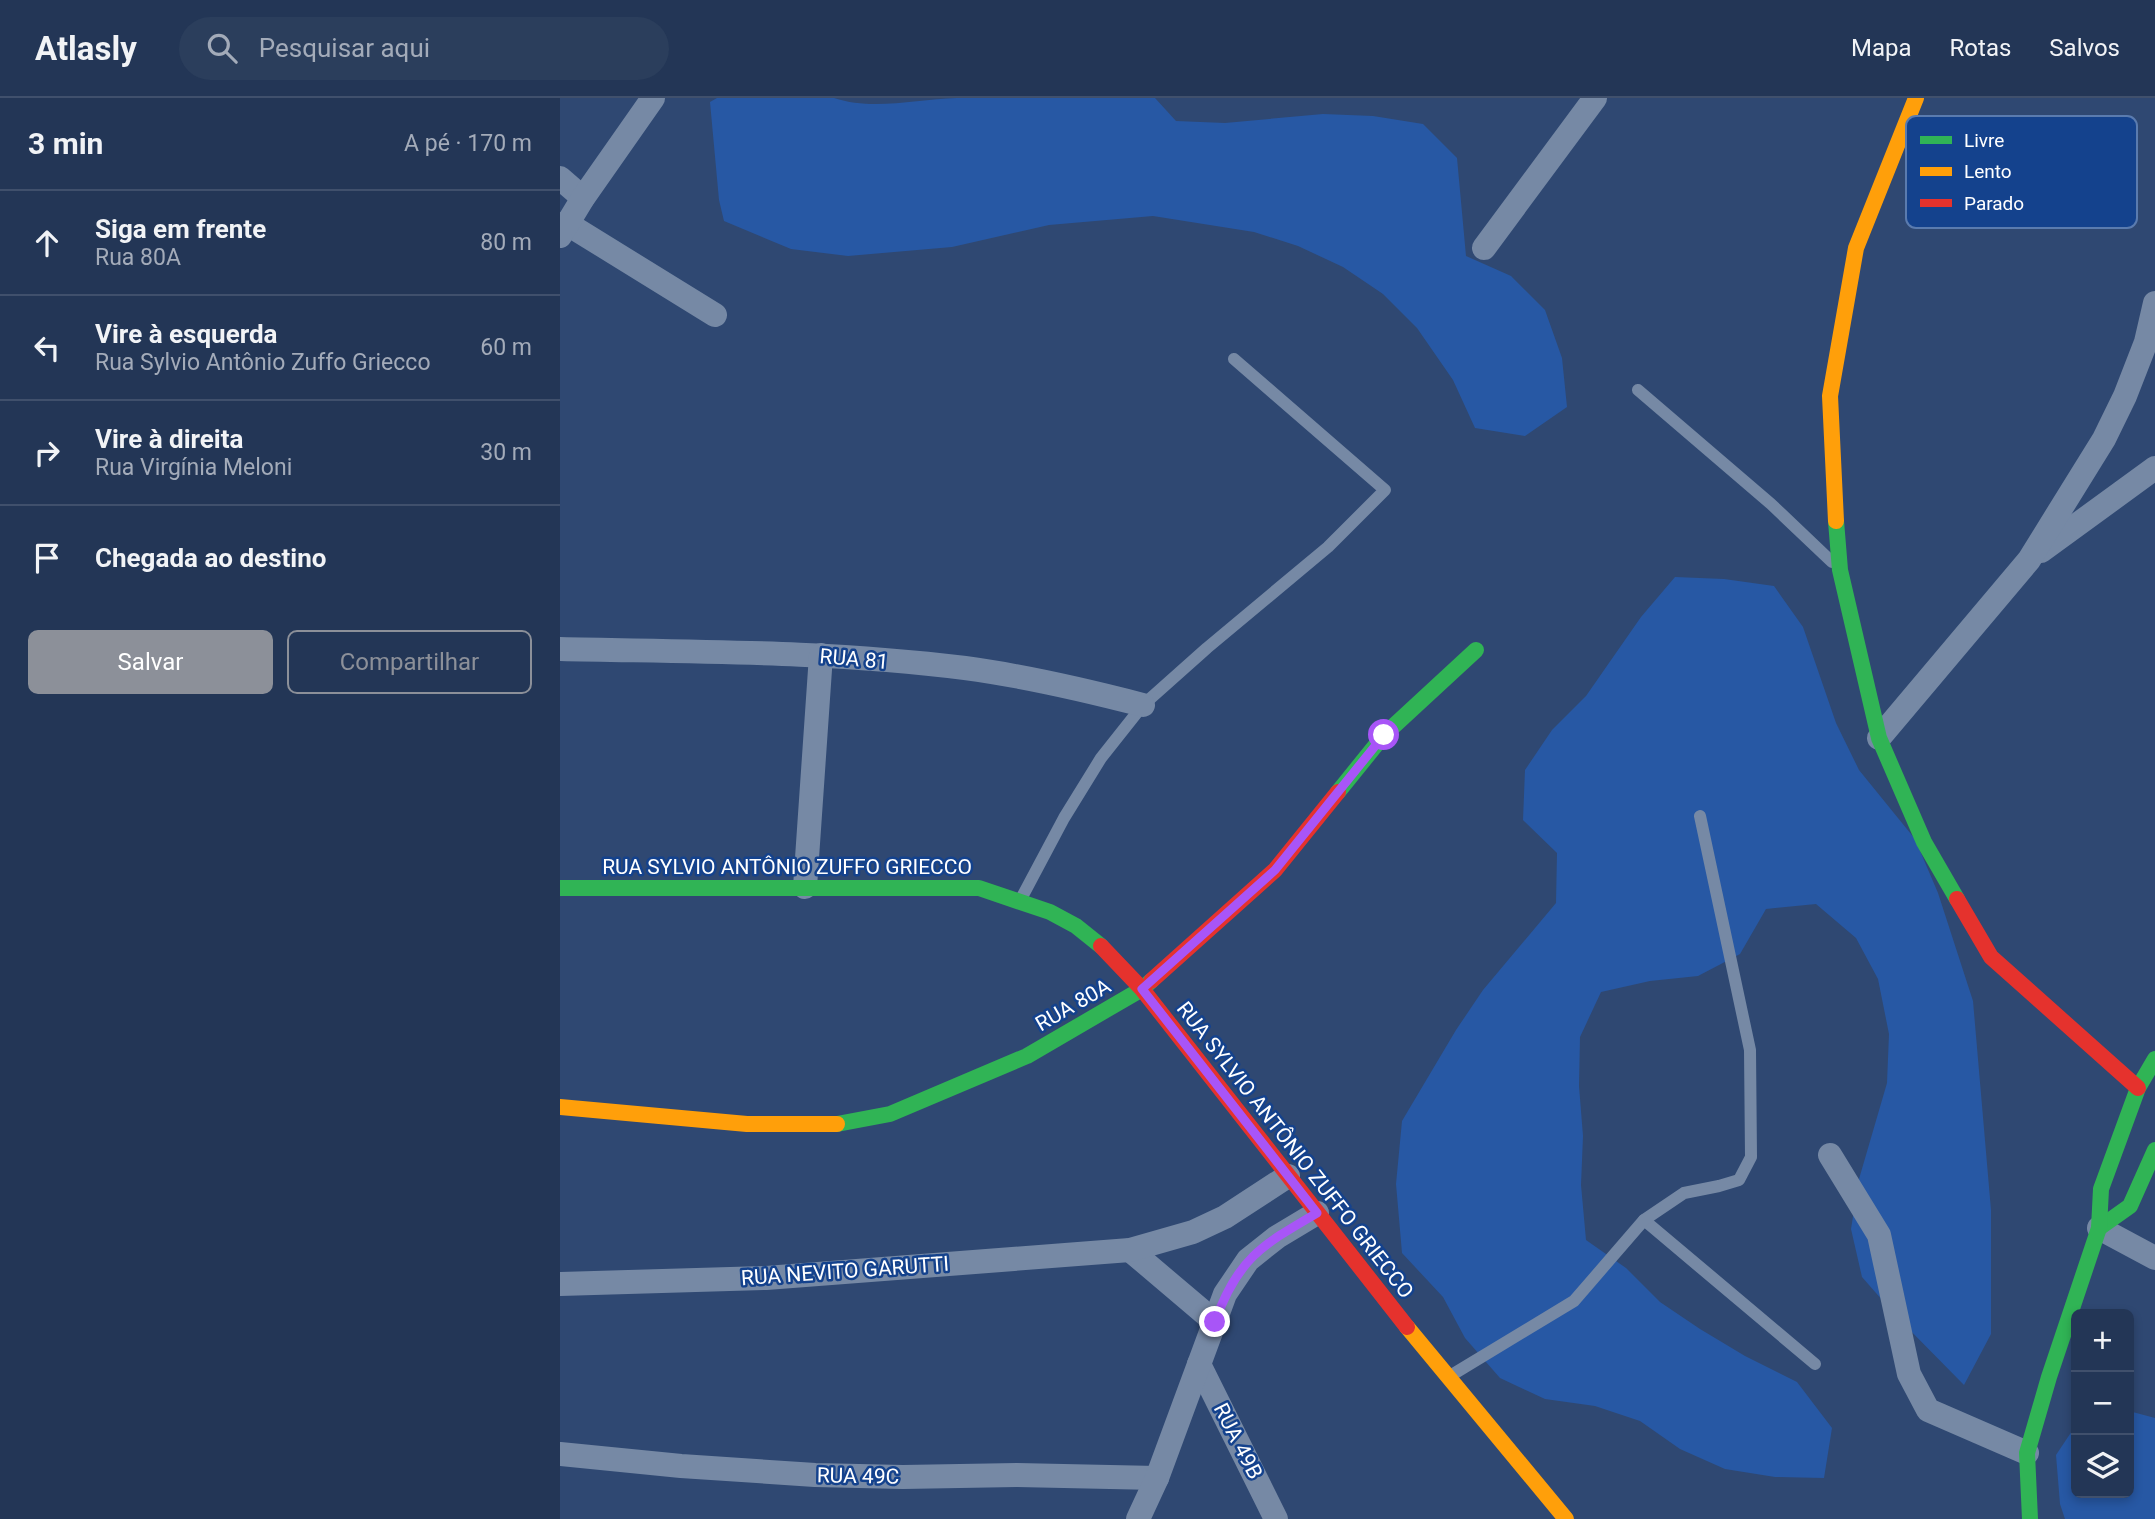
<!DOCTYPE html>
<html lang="pt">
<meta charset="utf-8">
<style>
:root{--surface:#233656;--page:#2b3e5c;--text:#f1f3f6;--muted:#a3abb9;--line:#40506c;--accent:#8c9099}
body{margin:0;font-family:Roboto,sans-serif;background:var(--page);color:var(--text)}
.controls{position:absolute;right:21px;bottom:21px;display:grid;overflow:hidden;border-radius:10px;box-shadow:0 4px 10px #0003}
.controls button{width:63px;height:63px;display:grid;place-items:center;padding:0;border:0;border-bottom:2px solid var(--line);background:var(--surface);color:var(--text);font:35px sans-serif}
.stop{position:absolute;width:21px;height:21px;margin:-16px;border:5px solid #a855f7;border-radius:50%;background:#fff}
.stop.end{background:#a855f7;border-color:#fff;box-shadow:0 2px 7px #0008}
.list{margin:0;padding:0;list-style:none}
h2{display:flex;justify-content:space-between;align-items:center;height:91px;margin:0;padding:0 28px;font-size:30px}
h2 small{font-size:23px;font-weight:400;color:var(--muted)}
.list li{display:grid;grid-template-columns:46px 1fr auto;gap:21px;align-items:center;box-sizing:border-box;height:105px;padding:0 28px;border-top:2px solid var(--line)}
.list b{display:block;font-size:26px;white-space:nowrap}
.list p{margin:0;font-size:23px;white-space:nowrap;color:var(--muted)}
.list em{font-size:23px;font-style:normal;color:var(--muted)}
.actions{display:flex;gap:14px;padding:21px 28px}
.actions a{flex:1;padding:16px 0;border:2px solid var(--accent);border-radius:10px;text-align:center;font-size:24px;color:var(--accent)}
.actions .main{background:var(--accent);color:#fff}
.icon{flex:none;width:38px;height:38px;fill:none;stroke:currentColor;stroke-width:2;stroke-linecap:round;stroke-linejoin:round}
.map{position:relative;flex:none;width:1595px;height:1421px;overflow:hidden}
header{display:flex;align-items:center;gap:42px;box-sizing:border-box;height:98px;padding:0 35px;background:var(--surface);border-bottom:2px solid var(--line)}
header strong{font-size:33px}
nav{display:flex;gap:38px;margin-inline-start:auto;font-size:24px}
.search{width:490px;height:63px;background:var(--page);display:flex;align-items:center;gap:18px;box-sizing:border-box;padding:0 24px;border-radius:38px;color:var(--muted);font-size:26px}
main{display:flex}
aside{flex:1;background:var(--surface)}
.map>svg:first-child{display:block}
</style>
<header>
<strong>Atlasly</strong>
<div class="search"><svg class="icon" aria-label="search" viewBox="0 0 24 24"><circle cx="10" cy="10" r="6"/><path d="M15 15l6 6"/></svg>Pesquisar aqui</div>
<nav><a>Mapa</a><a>Rotas</a><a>Salvos</a></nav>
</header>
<main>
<aside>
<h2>3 min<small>A pé · 170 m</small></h2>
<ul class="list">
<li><svg class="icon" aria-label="ahead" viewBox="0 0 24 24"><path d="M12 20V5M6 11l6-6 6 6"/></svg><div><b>Siga em frente</b><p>Rua 80A</p></div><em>80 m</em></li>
<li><svg class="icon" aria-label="left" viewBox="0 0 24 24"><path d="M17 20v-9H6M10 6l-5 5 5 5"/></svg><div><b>Vire à esquerda</b><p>Rua Sylvio Antônio Zuffo Griecco</p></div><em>60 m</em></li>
<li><svg class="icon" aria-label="right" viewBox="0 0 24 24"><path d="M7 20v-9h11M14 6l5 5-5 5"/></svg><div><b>Vire à direita</b><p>Rua Virgínia Meloni</p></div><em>30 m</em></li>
<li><svg class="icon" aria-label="arrive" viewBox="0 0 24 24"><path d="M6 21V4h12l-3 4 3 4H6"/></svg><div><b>Chegada ao destino</b></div></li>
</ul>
<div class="actions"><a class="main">Salvar</a><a>Compartilhar</a></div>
</aside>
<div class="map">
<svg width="1595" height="1421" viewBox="0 0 1595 1421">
<rect width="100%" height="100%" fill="#2f4872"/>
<!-- green -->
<g fill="#2758a4">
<path d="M157,0H274C313,13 357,1 397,0C463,0 529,0 595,0L616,23L665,25L763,16L813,18L863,26L897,60L906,158L951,178L985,212L1002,260L1007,309L965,338L915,330L893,282L857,230L823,196L783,169L738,148L694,134L593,118L489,127L392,149L288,158L231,151L164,123L159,102L150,4Z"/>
<path d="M1115,479L1164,481L1214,488L1243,529L1276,625L1299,672L1355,741L1378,795L1413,903L1431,1112V1236L1404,1287L1337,1219L1302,1179L1291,1131L1299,1081L1327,985L1329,936L1318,881L1296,840L1256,806L1206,811L1180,856L1138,878L1090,883L1041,894L1020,939L1019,988L1023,1038L1021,1087L1026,1142L1066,1170L1100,1204L1140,1231L1185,1258L1237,1284L1272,1330L1264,1380L1215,1379L1165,1371L1120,1351L1080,1323L1035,1308L985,1301L940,1280L905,1240L883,1199L842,1155L836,1086L842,1023L896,932L923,892L996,805L997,755L963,722L965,672L992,632L1026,598L1081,519Z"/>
<path d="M1569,1313L1595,1320V1421H1505L1500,1406L1496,1357L1516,1327V1395H1569Z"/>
</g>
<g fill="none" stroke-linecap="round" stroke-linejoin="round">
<!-- lane -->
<g stroke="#7689a5" stroke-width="12">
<path d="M1078,292L1211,406L1272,464"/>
<path d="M461,801L504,720L541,660L583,607L647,550L768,449L825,392L674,261"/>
<path d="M1084,1122L1255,1266"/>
<path d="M890,1278L1014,1203L1084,1122L1124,1095L1159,1088L1179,1082L1191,1059L1190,952L1140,718"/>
</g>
<!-- street -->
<g stroke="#7689a5" stroke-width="24">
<path d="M0,80L23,100"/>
<path d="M6,125L155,217"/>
<path d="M0,138L23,100L93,0"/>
<path d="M924,150L1035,0"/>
<path d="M1481,453L1595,370"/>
<path d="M0,551C135,554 271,553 405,570C465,578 525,592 583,607"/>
<path d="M1319,640L1469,462L1544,341L1565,298L1586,244L1595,205"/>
<path d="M245,789L261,557"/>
<path d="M1270,1057L1319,1137L1349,1276L1368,1312L1467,1355"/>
<path d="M1539,1130L1595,1160"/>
<path d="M570,1152L655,1224"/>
<path d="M0,1186L206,1180L570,1152L633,1134L665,1119L728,1078"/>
<path d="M639,1266L716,1421"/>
<path d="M0,1356L121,1368L255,1377L343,1379L457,1377L597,1380"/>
<path d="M578,1421L597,1380L665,1196L688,1162L717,1139L757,1115"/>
</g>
<!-- fast -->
<g stroke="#30b455" stroke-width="16">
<path d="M1276,423L1280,472L1319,640L1364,744L1397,801"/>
<path d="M778,694L824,637L916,552"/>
<path d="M0,790H419L490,814L516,828L541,848"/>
<path d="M277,1026L330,1016L467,958L582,891L591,883"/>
<path d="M1539,1130L1570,1108L1595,1052"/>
<path d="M1470,1421L1467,1355L1489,1279L1539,1130L1541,1091L1578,990L1595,961"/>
</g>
<!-- slow -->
<g stroke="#ff9f0a" stroke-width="16">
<path d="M1276,423L1270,298L1296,150L1356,0"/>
<path d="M0,1009L187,1026H277"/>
<path d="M847,1229L1006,1421"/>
</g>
<!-- jam -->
<g stroke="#e5322d" stroke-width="16">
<path d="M1397,801L1431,859L1578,990"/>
<path d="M541,848L582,891L847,1229"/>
<path d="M591,883L715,772L778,694"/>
</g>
</g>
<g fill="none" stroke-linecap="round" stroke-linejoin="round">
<!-- route -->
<path stroke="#a855f7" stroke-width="9" d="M655,1224C677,1161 702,1147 757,1115L582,891L715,772L824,637"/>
</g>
<g text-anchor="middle" stroke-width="5" stroke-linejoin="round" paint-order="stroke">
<!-- street labels -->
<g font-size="21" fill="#fff" stroke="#14428d">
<text transform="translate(294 561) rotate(5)" y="7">RUA 81</text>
<text x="227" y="776">RUA SYLVIO ANTÔNIO ZUFFO GRIECCO</text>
<text transform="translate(513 907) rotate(-30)" y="7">RUA 80A</text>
<text transform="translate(735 1052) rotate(52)" y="7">RUA SYLVIO ANTÔNIO ZUFFO GRIECCO</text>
<text transform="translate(285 1173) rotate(-4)" y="7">RUA NEVITO GARUTTI</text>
<text transform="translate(678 1343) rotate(63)" y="7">RUA 49B</text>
<text transform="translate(298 1378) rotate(1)" y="7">RUA 49C</text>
</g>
</g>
<!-- legend -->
<rect x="1346" y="18" width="231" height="112" rx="10" fill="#14428d" stroke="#5a7baf" stroke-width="2"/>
<rect x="1360" y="38" width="32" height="8" fill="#30b455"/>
<rect x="1360" y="69" width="32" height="9" fill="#ff9f0a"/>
<rect x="1360" y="101" width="32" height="8" fill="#e5322d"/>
<g font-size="19" fill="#fff">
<text x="1404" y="49">Livre</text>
<text x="1404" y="80">Lento</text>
<text x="1404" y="112">Parado</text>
</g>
</svg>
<div class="controls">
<button>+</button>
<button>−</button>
<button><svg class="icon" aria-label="layers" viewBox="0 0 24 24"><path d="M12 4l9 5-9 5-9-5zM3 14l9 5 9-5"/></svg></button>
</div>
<div class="stop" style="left:824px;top:637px"></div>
<div class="stop end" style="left:655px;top:1224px"></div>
</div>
</main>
